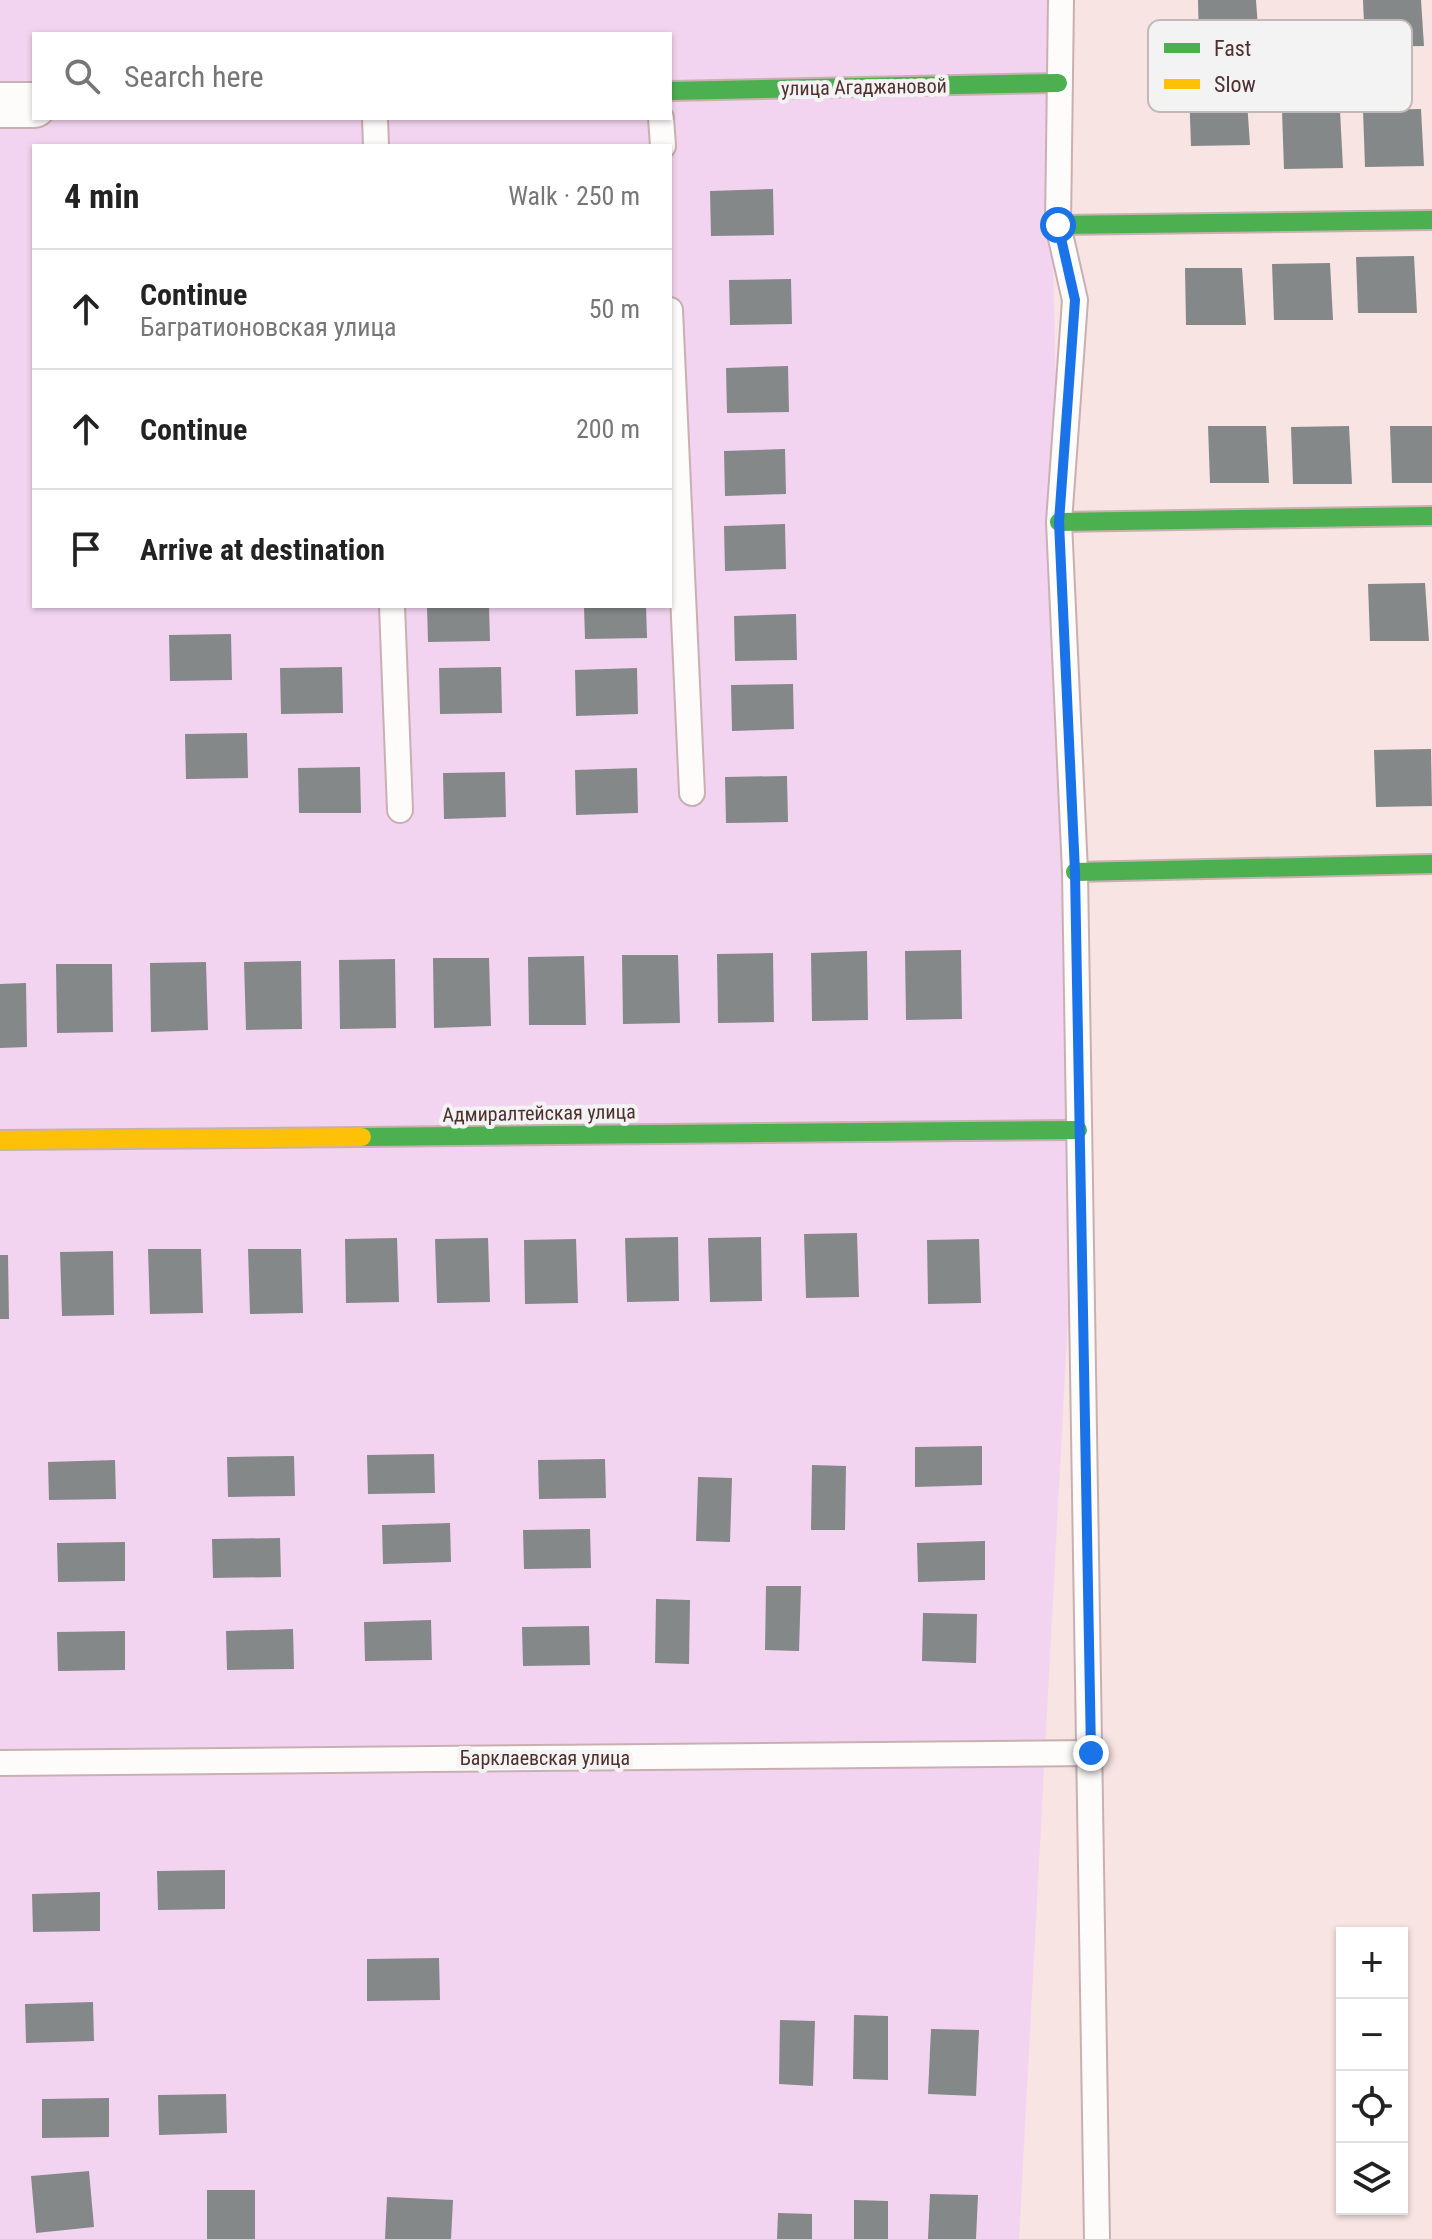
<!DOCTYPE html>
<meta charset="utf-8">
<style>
:root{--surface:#fff;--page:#f6f6f6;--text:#222;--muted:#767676;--line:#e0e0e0}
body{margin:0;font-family:"Roboto Condensed",sans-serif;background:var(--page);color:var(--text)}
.controls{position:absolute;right:24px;bottom:24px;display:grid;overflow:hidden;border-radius:0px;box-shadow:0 2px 6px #0004}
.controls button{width:72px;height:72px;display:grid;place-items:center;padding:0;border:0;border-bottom:2px solid var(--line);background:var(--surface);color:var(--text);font:40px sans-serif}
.stop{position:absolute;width:24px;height:24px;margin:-18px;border:6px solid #1a73e8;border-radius:50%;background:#fff}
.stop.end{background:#1a73e8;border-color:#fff;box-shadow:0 2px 8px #0008}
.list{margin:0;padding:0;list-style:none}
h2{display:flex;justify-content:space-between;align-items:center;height:104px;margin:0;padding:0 32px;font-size:34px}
h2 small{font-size:26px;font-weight:400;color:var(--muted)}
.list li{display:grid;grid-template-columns:52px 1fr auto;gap:24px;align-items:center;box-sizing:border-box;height:120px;padding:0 32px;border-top:2px solid var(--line)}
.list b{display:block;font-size:30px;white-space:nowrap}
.list p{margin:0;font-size:26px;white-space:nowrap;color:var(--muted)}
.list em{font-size:26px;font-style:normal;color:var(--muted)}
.icon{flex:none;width:44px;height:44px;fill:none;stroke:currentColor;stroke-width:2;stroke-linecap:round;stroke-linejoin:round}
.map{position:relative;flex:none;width:1432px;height:2239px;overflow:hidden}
.search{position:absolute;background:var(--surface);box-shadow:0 2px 6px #0004;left:32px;top:32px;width:640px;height:88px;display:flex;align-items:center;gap:20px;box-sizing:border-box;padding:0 28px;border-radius:0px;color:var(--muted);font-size:30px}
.panel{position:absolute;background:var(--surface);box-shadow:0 2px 6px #0004;left:32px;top:144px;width:640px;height:464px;border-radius:0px}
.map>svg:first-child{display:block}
</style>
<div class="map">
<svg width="1432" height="2239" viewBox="0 0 1432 2239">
<rect width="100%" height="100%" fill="#f7e4e3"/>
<!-- green -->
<path fill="#f3d4f0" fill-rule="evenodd" d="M0,0H1047L1059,522L1078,1130L1019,2239H0ZM34,34H670V118H34ZM34,146H670V606H34Z"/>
<!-- building -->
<g fill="#858888">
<path d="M1198,0H1256L1259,43L1199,44Z"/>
<path d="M1363,0H1421L1424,46L1365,47Z"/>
<path d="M1246,87L1250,145L1191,146L1189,88Z"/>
<path d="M1421,109L1424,166L1365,167L1363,110Z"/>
<path d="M1282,111H1340L1343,168L1284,169Z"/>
<path d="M773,189L774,235L711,236L710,191Z"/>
<path d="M1414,256L1417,313H1358L1356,257Z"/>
<path d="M1330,263L1333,320H1274L1272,264Z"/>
<path d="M1185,268H1242L1246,325H1186Z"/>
<path d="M791,279L792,324L730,325L729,280Z"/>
<path d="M788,366L789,412L727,413L726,368Z"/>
<path d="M1208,426H1266L1269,483H1210Z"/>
<path d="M1349,426L1352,484H1293L1291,427Z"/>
<path d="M1390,426H1432V483H1392Z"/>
<path d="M785,449L786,494L725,496L724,451Z"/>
<path d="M785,524L786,569L725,571L724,526Z"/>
<path d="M1425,583L1429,641H1370L1368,584Z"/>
<path d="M427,606H489L490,641L428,642Z"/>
<path d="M584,606H646L647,638L585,639Z"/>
<path d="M796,614L797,660L735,661L734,616Z"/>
<path d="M231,634L232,680L170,681L169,635Z"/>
<path d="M342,667L343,713L281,714L280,668Z"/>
<path d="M501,667L502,713L440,714L439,668Z"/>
<path d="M637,668L638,714L576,716L575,670Z"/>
<path d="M793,684L794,729L732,731L731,685Z"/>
<path d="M247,733L248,778L186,779L185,734Z"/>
<path d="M1431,749L1432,806L1376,807L1374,750Z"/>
<path d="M360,767L361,813H299L298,768Z"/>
<path d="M637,768L638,813L576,815L575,770Z"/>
<path d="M505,772L506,817L444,819L443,773Z"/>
<path d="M787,776L788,822L726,823L725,777Z"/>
<path d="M961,950L962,1019L906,1020L905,951Z"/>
<path d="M867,951L868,1020L812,1021L811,953Z"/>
<path d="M773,953L774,1022L718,1023L717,954Z"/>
<path d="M622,955H678L680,1023L623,1024Z"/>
<path d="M584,956L586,1025H529L528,957Z"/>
<path d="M433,958H489L491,1026L434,1028Z"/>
<path d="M395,959L396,1028L340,1029L339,960Z"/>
<path d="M301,961L302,1029L246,1030L244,962Z"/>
<path d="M206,962L208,1030L151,1032L150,963Z"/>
<path d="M56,964H112L113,1032L57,1033Z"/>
<path d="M26,983L27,1047L0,1048V984Z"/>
<path d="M857,1233L859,1297L806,1298L804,1234Z"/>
<path d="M678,1237L679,1301L627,1302L625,1238Z"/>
<path d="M761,1237L762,1301L710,1302L708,1238Z"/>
<path d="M397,1238L399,1302L346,1303L345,1239Z"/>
<path d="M488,1238L490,1302L437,1303L435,1239Z"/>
<path d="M576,1239L578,1303L525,1304L524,1240Z"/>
<path d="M979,1239L981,1303L928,1304L927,1240Z"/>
<path d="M148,1249H201L203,1313L150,1314Z"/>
<path d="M248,1249H301L303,1313L250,1314Z"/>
<path d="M113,1251L114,1315L62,1316L60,1252Z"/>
<path d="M0,1255H8L9,1319H0Z"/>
<path d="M982,1446V1485L915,1487V1447Z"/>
<path d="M434,1454L435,1493L368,1494L367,1455Z"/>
<path d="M294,1456L295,1496L228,1497L227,1457Z"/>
<path d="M605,1459L606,1498L539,1499L538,1460Z"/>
<path d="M115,1460L116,1499L49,1500L48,1462Z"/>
<path d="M812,1465L846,1466L845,1530H811Z"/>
<path d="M698,1477L732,1478L730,1542L696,1541Z"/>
<path d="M450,1523L451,1562L383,1564L382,1525Z"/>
<path d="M590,1529L591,1568L524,1569L523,1530Z"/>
<path d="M280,1538L281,1577L213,1578L212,1539Z"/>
<path d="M985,1541V1580L918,1582L917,1543Z"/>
<path d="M125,1542V1581L58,1582L57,1543Z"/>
<path d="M766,1586H801L799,1651L765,1650Z"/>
<path d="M656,1599L690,1600L689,1664L655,1663Z"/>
<path d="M923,1613L977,1614L976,1663L922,1661Z"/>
<path d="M431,1620L432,1660L365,1661L364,1622Z"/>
<path d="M589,1626L590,1665L523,1666L522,1627Z"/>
<path d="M293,1629L294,1669L227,1670L226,1631Z"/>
<path d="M125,1631V1670L58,1671L57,1632Z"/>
<path d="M225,1870V1909L158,1910L157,1871Z"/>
<path d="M100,1892V1931L33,1932L32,1894Z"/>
<path d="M439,1958L440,2000L367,2001V1959Z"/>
<path d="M93,2002L94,2041L26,2043L25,2004Z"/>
<path d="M854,2015L888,2016V2080L853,2079Z"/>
<path d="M780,2020L815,2021L813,2086L779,2084Z"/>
<path d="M931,2029L979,2030L976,2096L928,2094Z"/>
<path d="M226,2094L227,2133L159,2135L158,2095Z"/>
<path d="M109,2098V2137L42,2138V2099Z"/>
<path d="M89,2171L94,2227L36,2233L31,2176Z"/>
<rect x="207" y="2190" width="48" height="49"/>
<path d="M930,2194L978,2195L976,2239H928Z"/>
<path d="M387,2197L453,2200L451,2239H385Z"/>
<path d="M854,2200L888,2201V2239H854Z"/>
<path d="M778,2213L812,2214V2239H777Z"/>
</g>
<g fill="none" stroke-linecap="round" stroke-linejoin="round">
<!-- lane casing -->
<g stroke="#c8b0b0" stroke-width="28">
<g id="lane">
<path d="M1061,0L1058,225L1075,300L1059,522L1075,872L1097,2239"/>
<path d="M375,118L376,146"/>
<path d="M661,118L663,146"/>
<path d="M670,310L692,793"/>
<path d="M392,606L400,810"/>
<path d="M0,1763L1091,1753"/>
</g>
</g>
<!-- street casing -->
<g stroke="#c8b0b0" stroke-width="48">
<path id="street" d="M0,105H34"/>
</g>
<!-- fast casing -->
<g stroke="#c8b0b0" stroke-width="22">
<g id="fast">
<path d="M670,91L1058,83"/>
<path d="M1058,225L1432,220"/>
<path d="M1059,522L1432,516"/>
<path d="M1075,872L1432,864"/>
<path d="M362,1137L1078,1130"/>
</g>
</g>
<!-- slow casing -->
<g stroke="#c8b0b0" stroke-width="22">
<path id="slow" d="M0,1140L362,1137"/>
</g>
<!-- lane -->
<use href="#lane" stroke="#fefbfb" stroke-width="24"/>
<!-- street -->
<use href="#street" stroke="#fefbfb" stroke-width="44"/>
<!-- fast -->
<use href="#fast" stroke="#4caf50" stroke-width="18"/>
<!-- slow -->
<use href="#slow" stroke="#ffc107" stroke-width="18"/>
</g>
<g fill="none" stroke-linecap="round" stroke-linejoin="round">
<!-- route -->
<path stroke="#1a73e8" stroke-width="10" d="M1058,225L1075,300L1059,522L1075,872L1091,1753"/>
</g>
<g text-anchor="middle" stroke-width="8" stroke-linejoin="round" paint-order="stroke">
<!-- street labels -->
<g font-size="20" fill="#502f2f" stroke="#f3f3f3">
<text transform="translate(864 87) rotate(-1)" y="7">улица Агаджановой</text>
<text transform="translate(539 1113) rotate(-1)" y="7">Адмиралтейская улица</text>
<text x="545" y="1765">Барклаевская улица</text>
</g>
</g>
<!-- legend -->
<rect x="1148" y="20" width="264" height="92" rx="12" fill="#f3f3f3" stroke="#c2b8b8" stroke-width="2"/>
<rect x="1164" y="43" width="36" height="10" fill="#4caf50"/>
<rect x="1164" y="79" width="36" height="10" fill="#ffc107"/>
<g font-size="22" fill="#502f2f">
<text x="1214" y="56">Fast</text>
<text x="1214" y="92">Slow</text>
</g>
</svg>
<div class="controls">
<button>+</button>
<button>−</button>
<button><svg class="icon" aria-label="locate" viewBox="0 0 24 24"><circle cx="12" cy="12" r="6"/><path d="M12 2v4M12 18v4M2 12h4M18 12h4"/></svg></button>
<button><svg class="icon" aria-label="layers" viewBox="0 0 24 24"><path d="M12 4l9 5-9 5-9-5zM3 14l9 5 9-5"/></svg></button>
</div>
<div class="stop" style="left:1058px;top:225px"></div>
<div class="stop end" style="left:1091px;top:1753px"></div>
<div class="search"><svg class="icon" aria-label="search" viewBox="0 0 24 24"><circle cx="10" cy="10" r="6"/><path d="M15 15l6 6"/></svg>Search here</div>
<section class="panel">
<h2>4 min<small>Walk · 250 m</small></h2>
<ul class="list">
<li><svg class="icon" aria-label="ahead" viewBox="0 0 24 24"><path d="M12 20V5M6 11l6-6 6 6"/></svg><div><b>Continue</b><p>Багратионовская улица</p></div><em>50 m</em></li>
<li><svg class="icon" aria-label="ahead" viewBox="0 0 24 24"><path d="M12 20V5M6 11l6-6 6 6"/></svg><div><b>Continue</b></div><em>200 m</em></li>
<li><svg class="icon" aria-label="arrive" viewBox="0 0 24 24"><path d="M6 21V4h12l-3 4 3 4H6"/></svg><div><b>Arrive at destination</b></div></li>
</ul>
</section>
</div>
